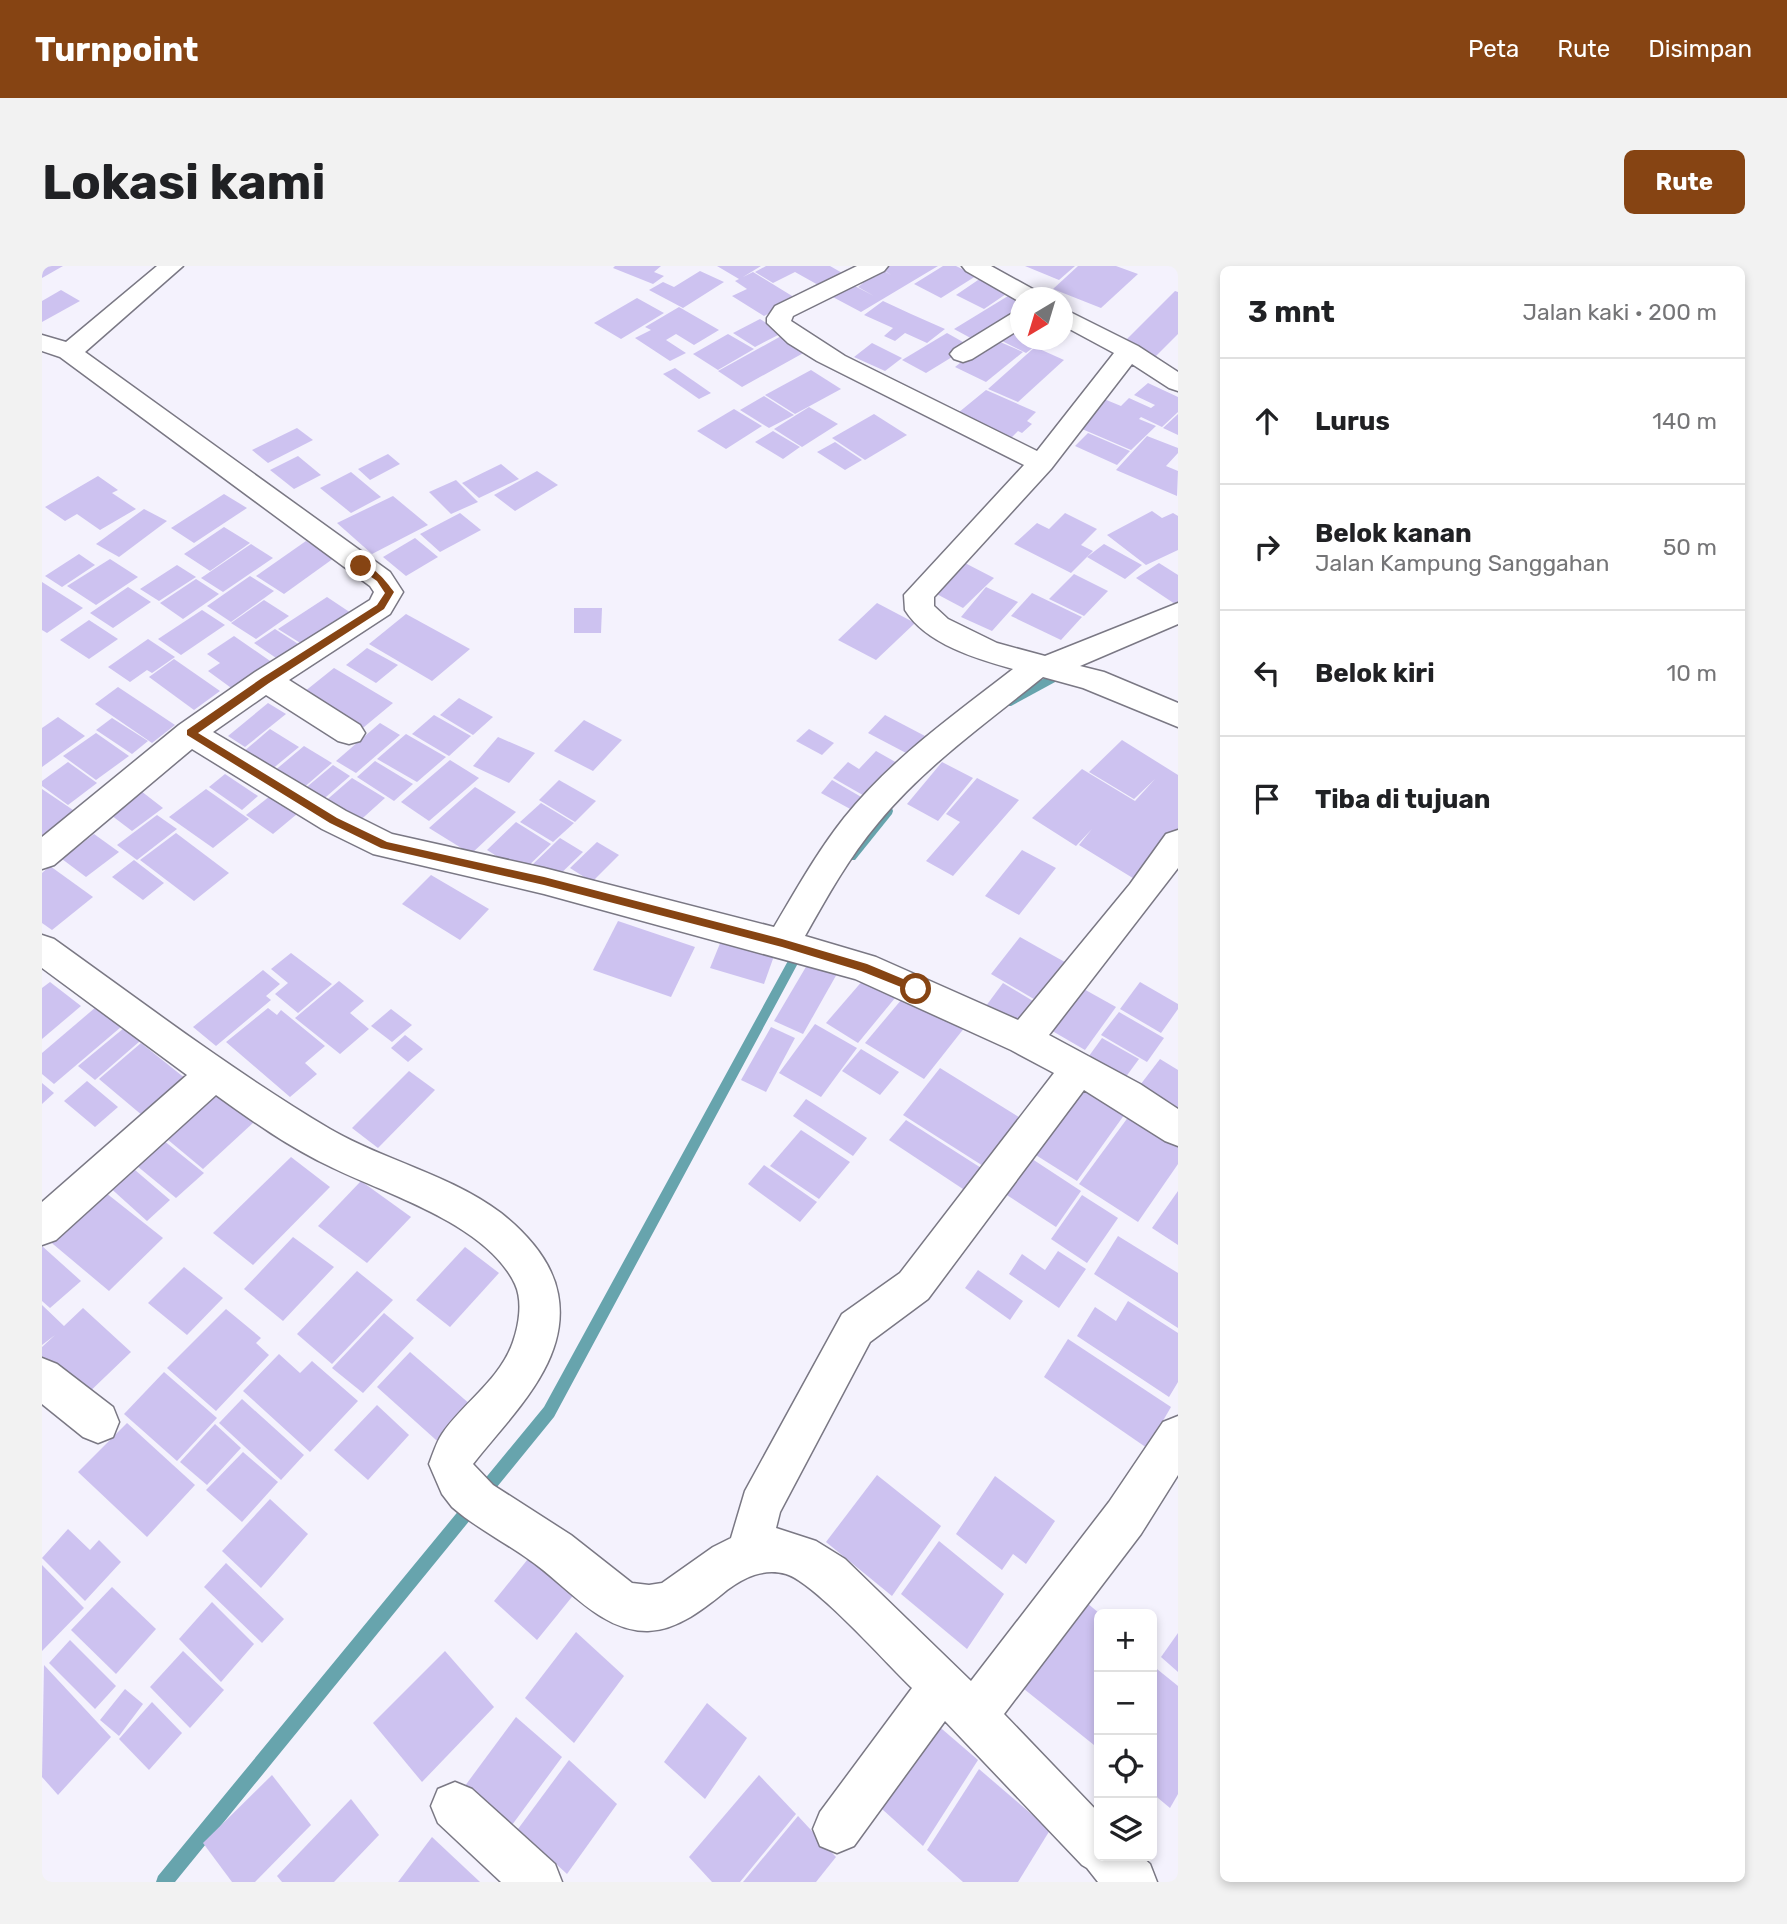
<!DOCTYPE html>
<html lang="id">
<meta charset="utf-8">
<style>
:root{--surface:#fff;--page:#f2f2f2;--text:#202124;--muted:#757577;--line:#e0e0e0;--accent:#864413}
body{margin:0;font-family:Rubik,sans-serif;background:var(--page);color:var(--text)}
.controls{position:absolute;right:21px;bottom:21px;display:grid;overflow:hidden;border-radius:10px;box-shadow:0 4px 10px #0003}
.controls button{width:63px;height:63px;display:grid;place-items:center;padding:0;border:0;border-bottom:2px solid var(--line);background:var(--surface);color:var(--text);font:35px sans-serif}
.compass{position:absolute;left:968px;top:21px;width:63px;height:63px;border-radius:50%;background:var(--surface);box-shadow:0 4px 10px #0003;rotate:218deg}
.stop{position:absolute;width:21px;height:21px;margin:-16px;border:5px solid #864413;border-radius:50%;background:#fff}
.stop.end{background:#864413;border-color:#fff;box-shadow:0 2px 7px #0008}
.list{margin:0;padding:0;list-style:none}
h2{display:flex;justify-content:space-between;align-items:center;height:91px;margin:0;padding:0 28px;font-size:30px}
h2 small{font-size:23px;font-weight:400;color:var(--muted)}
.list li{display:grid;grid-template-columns:46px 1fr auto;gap:21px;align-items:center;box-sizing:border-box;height:126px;padding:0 28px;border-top:2px solid var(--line)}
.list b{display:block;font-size:26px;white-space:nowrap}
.list p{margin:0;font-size:23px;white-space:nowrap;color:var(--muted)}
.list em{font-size:23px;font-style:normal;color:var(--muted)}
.icon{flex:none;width:38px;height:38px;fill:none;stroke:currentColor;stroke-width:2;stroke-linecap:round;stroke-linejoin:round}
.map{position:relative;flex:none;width:1136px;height:1616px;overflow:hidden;border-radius:10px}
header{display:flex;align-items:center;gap:42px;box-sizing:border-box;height:98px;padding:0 35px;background:var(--accent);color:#fff}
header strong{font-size:33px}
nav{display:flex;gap:38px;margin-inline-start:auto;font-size:24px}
.intro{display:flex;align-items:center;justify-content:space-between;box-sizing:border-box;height:168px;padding:0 42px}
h1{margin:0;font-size:49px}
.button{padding:18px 32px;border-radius:10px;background:var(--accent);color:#fff;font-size:24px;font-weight:700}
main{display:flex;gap:42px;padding:0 42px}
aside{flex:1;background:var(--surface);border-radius:10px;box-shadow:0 4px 10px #0003}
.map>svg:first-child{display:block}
</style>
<header>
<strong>Turnpoint</strong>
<nav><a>Peta</a><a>Rute</a><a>Disimpan</a></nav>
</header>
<div class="intro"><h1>Lokasi kami</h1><a class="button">Rute</a></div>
<main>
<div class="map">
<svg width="1136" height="1616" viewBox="0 0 1136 1616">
<rect width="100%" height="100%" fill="#f4f2fd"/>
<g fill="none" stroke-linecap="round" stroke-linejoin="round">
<!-- stream -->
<g fill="#67a4ad" fill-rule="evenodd">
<path d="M1022,402L1027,406L1026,409L969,440H961V434Z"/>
<path d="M846,541L850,542L851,545L850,548L813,594H805L803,591L805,588L842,542Z"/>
<path d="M751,691L755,693L757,696L755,699L512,1151L133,1616H114L116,1610L502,1141L747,693Z"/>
</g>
</g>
<!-- building -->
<g fill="#cdc2f0">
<path d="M0,0H21L0,12Z"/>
<path d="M573,0H619L612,6L622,10L611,18L571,2Z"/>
<path d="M675,0H719L701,11L711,6L755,33L722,50L690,30L705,23L693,15L697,13Z"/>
<path d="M724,0H788L802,8L778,20L753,6L731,17L713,6Z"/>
<path d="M845,0H896L819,46L787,29L807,17L832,30L816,21L821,17L815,14L827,7L833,11L842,5L849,9L840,3Z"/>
<path d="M901,0H914L934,10L899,32L872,18Z"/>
<path d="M983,0H1033L1017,14Z"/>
<path d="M1036,0H1074L1096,8L1059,42L1011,23Z"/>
<path d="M658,5L682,16L641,42L607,24L621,16L632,21Z"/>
<path d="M939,12L967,26L942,43L914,29Z"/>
<path d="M19,24L38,35L0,56V35Z"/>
<path d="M1133,25L1136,26V68L1113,91L1080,78Z"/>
<path d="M966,30L978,36V49L936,76L912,63Z"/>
<path d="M595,32L622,47L579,73L552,57Z"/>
<path d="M841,35L869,48L903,63L885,77L863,67L853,75L842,70L851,62L822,49Z"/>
<path d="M637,41L677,64L652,79L634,68L624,74L644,87L628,95L593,72L609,64L603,61Z"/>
<path d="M718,53L740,67L713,81L691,67Z"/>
<path d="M978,56V74H1001L984,87L956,73Z"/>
<path d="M905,67L928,80L884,107L860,94Z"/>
<path d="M686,68L712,83L676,104L651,88Z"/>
<path d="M741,69L765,85L700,121L676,105Z"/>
<path d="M949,72L981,86L944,116L913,101Z"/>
<path d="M830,77L860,92L843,105L812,91Z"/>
<path d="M993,81L1022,94L976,136L946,123Z"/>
<path d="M633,102L669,127L657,133L621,108Z"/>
<path d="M769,104L799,123L753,148L723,129Z"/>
<path d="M1106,117L1136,131V146L1120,161L1099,151L1097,153L1114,160L1089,184L1033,160L1062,133L1079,140L1087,132L1109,142L1113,139L1092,129Z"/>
<path d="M944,124L994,146L985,155L990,158L980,167L976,165L966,175L911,151Z"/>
<path d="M722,130L752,149L727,162L698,144Z"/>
<path d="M767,141L796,158L760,181L732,163Z"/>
<path d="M692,143L720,160L684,183L655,165Z"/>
<path d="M832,148L865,169L823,194L790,172Z"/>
<path d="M1136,148V169L1121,162Z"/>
<path d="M255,162L271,174L226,197L210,184Z"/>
<path d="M731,165L758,181L741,193L713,176Z"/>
<path d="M1046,167L1088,185L1075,199L1033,180Z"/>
<path d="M1105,170L1136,182V187L1124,200L1136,205L1135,230L1074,204Z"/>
<path d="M793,176L820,194L803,204L775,186Z"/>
<path d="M346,188L358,198L328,214L316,203Z"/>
<path d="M256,190L279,209L252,223L228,204Z"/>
<path d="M459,198L477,213L437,232L420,217Z"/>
<path d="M495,205L516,219L473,245L452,229Z"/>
<path d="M309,206L339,231L309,247L278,222Z"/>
<path d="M56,210L76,224L70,227L94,243L58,264L35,248L23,255L3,241Z"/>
<path d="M414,214L436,236L409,248L387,226Z"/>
<path d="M182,228L205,242L152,277L129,262Z"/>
<path d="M351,230L386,259L330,288L295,257Z"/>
<path d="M102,243L125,255L77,291L54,278Z"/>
<path d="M1110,245L1120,252L1131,247L1136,250V284L1104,299L1065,269Z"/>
<path d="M418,247L439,264L398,286L378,268Z"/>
<path d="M1023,247L1055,263L1039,279L1051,285L1029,307L972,278L995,257L1007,263Z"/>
<path d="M182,261L208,277L168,305L142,288Z"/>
<path d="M373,272L396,291L364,310L341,291Z"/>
<path d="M264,275L292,292L242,328L214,310Z"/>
<path d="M209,278L231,292L181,326L159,312Z"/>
<path d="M1062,278L1100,299L1083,313L1045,291Z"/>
<path d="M37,288L53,299L20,321L3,310Z"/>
<path d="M68,293L96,311L54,339L25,320Z"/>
<path d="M921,296L952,312L921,342L889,325Z"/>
<path d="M1117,297L1136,309V340L1094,312Z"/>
<path d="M135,299L154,311L117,335L98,323Z"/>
<path d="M1032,308L1066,325L1042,350L1007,333Z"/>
<path d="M208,310L232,325L189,356L165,340Z"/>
<path d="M154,313L177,328L141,353L118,337Z"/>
<path d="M0,316L41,342L5,367L0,364Z"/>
<path d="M86,321L109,336L71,362L48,347Z"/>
<path d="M944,321L976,336L950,365L919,351Z"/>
<path d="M990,327L1040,351L1019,374L969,350Z"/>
<path d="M285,331L309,347L260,378L236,363Z"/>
<path d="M222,334L247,350L214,373L189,357Z"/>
<path d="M835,337L873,357L834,394L796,374Z"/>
<path d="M532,342H560L559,367H532Z"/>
<path d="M160,344L183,359L139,389L116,373Z"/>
<path d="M364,348L428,383L390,415L327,378Z"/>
<path d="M47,354L76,373L47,393L18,374Z"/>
<path d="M233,363L264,383L243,398L212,377Z"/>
<path d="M192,370L231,397L192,424L166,405L178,397L165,388Z"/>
<path d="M106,373L133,391L110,407L105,404L88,416L66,401Z"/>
<path d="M325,382L356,399L334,417L304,399Z"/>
<path d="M132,393L178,425L152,444L107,411Z"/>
<path d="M292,402L351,437L316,466L257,430Z"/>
<path d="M76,421L133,459L110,477L53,438Z"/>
<path d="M417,432L451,451L431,469L398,449Z"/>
<path d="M226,437L244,448L203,481L186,470Z"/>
<path d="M392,449L429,470L407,490L370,468Z"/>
<path d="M843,449L883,470L866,488L826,467Z"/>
<path d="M16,451L43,470L0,501V462Z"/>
<path d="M70,452L106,475L90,488L54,464Z"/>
<path d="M542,454L580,474L551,505L512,485Z"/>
<path d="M338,457L358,469L314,507L294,495Z"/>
<path d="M228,463L257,481L229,504L201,486Z"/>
<path d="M767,463L792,477L780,489L754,475Z"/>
<path d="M54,467L87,490L54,514L21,490Z"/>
<path d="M364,468L404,491L375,516L335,493Z"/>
<path d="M456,471L493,487L467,517L431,500Z"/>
<path d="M1080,474L1136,509V571L1094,614L1037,579L1050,563L1034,580L990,552L1040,503L1093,535L1113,513L1092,533L1047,506Z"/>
<path d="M262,480L290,497L259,524L231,506Z"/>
<path d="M834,485L857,498L826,532L791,512L806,496L817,503Z"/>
<path d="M408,494L437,512L387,555L359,536Z"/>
<path d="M333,495L371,518L352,535L315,511Z"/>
<path d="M26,496L55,517L26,539L0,520V515Z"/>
<path d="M900,496L931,512L896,555L865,538Z"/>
<path d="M291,499L308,510L277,537L260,525Z"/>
<path d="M183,508L216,530L200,544L167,521Z"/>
<path d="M310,512L343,532L313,559L280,538Z"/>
<path d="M935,512L977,534L911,610L884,595L918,556L904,548Z"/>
<path d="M517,514L554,535L533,556L497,534Z"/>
<path d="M790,514L821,532L810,544L779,527Z"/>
<path d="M433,521L474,546L429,588L387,562Z"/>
<path d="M0,523L37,548L5,573L0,569Z"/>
<path d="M164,523L207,553L171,582L127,551Z"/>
<path d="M99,525L121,542L90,565L61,543Z"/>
<path d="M228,530L255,548L231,568L204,549Z"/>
<path d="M499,537L532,557L511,576L478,556Z"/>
<path d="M115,549L135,563L95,594L75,579Z"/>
<path d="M474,556L509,578L480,606L445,584Z"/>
<path d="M134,567L187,607L152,635L98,594Z"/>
<path d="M52,568L77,586L44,611L20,593Z"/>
<path d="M518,572L541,586L512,614L489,600Z"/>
<path d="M555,576L577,589L550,616L528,602Z"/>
<path d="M980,584L1014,602L977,649L943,630Z"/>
<path d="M92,594L122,617L101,634L70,611Z"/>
<path d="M8,600L51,631L10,664L0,657V607Z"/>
<path d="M389,609L447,643L418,674L360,638Z"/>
<path d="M576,655L653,681L629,731L551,704Z"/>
<path d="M978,671L1030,700L1002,739L949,708Z"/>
<path d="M679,675L732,690L722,718L668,702Z"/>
<path d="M249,687L290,718L256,747L233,728L246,717L229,703Z"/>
<path d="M768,694L796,706L761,768L732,755Z"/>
<path d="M221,704L238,718L224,730L229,734L174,780L151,761Z"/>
<path d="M822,713L853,732L816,777L784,757Z"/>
<path d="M297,715L322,735L308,747L327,763L298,788L253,752Z"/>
<path d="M8,716L39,740L0,773V722Z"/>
<path d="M1098,716L1136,738V743L1119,767L1078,743Z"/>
<path d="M961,717L1001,741L981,768L941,744Z"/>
<path d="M1031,717L1074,741L1043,784L1000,759Z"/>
<path d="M865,727L923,761L882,813L823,777Z"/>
<path d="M54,741L79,761L12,818L0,808V787Z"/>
<path d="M226,742L235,749L239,744L283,780L263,797L275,808L248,831L184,776Z"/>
<path d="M349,743L370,759L350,776L329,760Z"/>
<path d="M1077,746L1122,772L1105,796L1059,769Z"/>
<path d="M773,758L815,782L779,831L737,807Z"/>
<path d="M729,761L753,772L724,826L699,814Z"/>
<path d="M82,762L98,775L53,814L36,800Z"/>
<path d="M363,769L381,783L366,796L349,782Z"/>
<path d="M1060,772L1097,793L1083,812L1047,790Z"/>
<path d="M99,777L144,813L101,850L57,813Z"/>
<path d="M819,783L857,806L838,829L800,805Z"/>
<path d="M1118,793L1136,804V854L1092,827Z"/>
<path d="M898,802L985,856L949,905L861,849Z"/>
<path d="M367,805L393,824L336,882L310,862Z"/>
<path d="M45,815L76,841L53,861L22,835Z"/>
<path d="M0,817L12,827L0,838Z"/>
<path d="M1039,818L1085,845L1035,915L989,886Z"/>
<path d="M169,823L212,856L161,903L119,868Z"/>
<path d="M764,833L825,872L811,890L751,850Z"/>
<path d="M1087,850L1136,881V898L1096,956L1037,918Z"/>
<path d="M864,854L947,907L930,929L847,874Z"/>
<path d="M759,864L808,896L777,933L728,900Z"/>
<path d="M116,870L162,907L134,932L89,895Z"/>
<path d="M981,887L1039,925L1014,961L954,922Z"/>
<path d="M249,891L288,921L211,999L171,967Z"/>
<path d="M86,898L128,934L105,955L64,918Z"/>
<path d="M722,899L775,936L758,956L706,918Z"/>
<path d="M319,915L369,951L325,997L276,960Z"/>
<path d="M59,923L121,972L67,1025L5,973Z"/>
<path d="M1136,925V979L1110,962Z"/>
<path d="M1040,929L1076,952L1045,997L1009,973Z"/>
<path d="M1076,970L1136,1007V1062L1052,1008Z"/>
<path d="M251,971L292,1001L241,1055L202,1023Z"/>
<path d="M0,980L39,1015L8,1042L0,1035Z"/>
<path d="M423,981L457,1007L408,1061L374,1034Z"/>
<path d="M1016,985L1044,1003L1017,1042L967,1008L980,988L1003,1004Z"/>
<path d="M142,1001L181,1032L145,1069L106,1037Z"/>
<path d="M936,1004L981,1035L968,1054L923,1022Z"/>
<path d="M315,1005L351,1034L290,1098L255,1068Z"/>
<path d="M1086,1035L1136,1067V1116L1127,1131L1035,1070L1053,1041L1074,1055Z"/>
<path d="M0,1039L22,1060L41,1042L89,1086L39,1134L0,1097V1081L13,1069L0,1079Z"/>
<path d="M184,1043L219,1072L214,1077L227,1089L174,1145L125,1102Z"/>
<path d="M342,1047L372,1072L321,1127L290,1102Z"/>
<path d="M1026,1073L1129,1141L1105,1182L1002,1111Z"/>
<path d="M368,1086L437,1146L403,1182L335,1121Z"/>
<path d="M237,1088L258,1107L270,1095L316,1135L268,1186L201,1125Z"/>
<path d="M122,1106L175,1152L135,1195L82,1148Z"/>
<path d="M200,1133L262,1189L239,1214L177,1157Z"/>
<path d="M335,1139L367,1169L326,1214L292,1184Z"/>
<path d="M85,1157L153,1219L105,1271L36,1206Z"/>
<path d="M173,1158L199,1182L165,1219L138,1196Z"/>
<path d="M201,1186L236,1216L200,1256L164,1224Z"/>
<path d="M835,1209L899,1260L850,1330L784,1276Z"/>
<path d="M953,1210L1013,1255L984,1298L971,1288L960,1304L914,1268Z"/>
<path d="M228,1233L266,1268L219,1322L180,1285Z"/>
<path d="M26,1263L48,1284L57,1274L79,1296L43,1335L0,1292Z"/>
<path d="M897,1275L962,1328L925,1383L859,1328Z"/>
<path d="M494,1283L538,1321L495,1374L452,1335Z"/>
<path d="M184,1297L242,1353L220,1377L162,1321Z"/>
<path d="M0,1299L42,1342L0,1385Z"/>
<path d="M70,1321L114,1363L74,1408L29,1364Z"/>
<path d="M1039,1332L1057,1347V1470L1052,1479L982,1423Z"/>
<path d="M170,1336L212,1378L179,1416L137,1373Z"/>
<path d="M534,1366L582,1410L532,1477L483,1432Z"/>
<path d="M1136,1367V1406L1119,1391Z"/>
<path d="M28,1374L74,1420L53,1443L7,1397Z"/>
<path d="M141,1385L182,1424L148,1462L108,1421Z"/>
<path d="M403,1385L452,1441L380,1516L331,1457Z"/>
<path d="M2,1399L69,1471L16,1529L0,1511Z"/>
<path d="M1110,1399L1136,1420V1528L1128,1542L1110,1527Z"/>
<path d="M83,1423L101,1438L77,1470L58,1454Z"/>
<path d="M110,1436L140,1467L107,1504L77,1473Z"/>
<path d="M665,1437L705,1472L663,1533L622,1496Z"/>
<path d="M474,1451L520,1491L459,1574L414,1532Z"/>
<path d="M886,1451L936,1494L881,1580L830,1534Z"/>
<path d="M527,1494L575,1538L525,1608L476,1563Z"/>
<path d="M937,1503L1008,1564L976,1616H921L885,1584Z"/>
<path d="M230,1509L269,1559L213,1616H190L161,1577Z"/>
<path d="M717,1509L754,1548L698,1616H670L647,1591Z"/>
<path d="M309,1533L337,1569L292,1616H240L235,1610Z"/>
<path d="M756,1550L794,1591L774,1616H701Z"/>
<path d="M390,1571L438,1616H356Z"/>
</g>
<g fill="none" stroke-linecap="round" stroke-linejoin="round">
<!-- street casing -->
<g stroke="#7a7884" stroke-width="3">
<g id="street">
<path d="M115,0H141L43,86L348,306L361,326L348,348L247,414L318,459L323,467L318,475L307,478L296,475L224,429L171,466L304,545L350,568L502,602L732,661C754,624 775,586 802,552C849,493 912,449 971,403C935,393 884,378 863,344L862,329L982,199L775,95L746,77L725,57V52L733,40L815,0H846L842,5L751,50L749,55L803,90L995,185L1072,87L1020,59V42L1096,80L1136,106V125L1127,122L1090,98L1009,203L892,331V340L906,353L955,377L1003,390L1136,337V358L1038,400L1062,406L1136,437V461L1041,422L1001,411C944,457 883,500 836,557C807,591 785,631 763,670L834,691L976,754L1088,618L1124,568L1136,564V602L1007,769L1098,818L1136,843V880L1123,875L1042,824L886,1033L828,1076L738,1246L734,1262L774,1275L803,1293L929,1415L1067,1236L1121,1156L1136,1150V1209L1099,1268L962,1448L1057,1547V1590H1099L1108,1598L1115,1616H1056L1045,1602L1040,1599L903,1455L812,1580L795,1587L778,1580L771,1563L778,1546L870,1422C845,1398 772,1316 744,1308C721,1302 703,1311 685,1324C663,1342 636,1364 606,1365C559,1366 524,1319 489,1295C463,1276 434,1262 410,1241L400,1228L387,1198C391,1188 394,1177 400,1168C421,1137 458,1114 471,1076C477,1059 481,1035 473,1018C444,957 343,928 287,900C247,881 210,855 174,829L14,974L0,979V936L145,809L0,702V669L12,673C103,738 192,806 288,863C343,895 407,908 459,947C484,967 510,995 516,1028C529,1096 468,1150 431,1198L451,1219L529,1269L590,1317L607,1319L620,1317L671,1281L689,1272L703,1225L800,1048L858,1007L1012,807L969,784L813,713L502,628L331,588L280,563L150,483L12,599L0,603V571L137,459L213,406L328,334L332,326L328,320L18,91L0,85V69L24,76Z"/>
<path d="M920,0H949L998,27L1001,32H978V36L924,5Z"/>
<path d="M978,46V63L930,93L921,96L912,93L908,88L912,83L969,48Z"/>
<path d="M0,1092L15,1098L71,1141L77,1156L71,1171L56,1177L41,1171L0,1138Z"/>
<path d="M413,1516L430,1523L513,1598L520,1616H459L396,1557L389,1540L396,1523Z"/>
</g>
</g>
<!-- street -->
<use href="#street" fill="#fff" fill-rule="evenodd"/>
</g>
<!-- route -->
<path fill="#864413" d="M316,298C331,298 344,315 352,326L342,343L227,417L156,467L295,552L345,576L502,611L740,673L825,698L878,720V726L874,727L819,705L740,681L502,619L339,582L288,557L145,469V464L220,412L335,339L343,327L335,315L316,302Z"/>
</svg>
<div class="controls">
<button>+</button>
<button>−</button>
<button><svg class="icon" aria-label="locate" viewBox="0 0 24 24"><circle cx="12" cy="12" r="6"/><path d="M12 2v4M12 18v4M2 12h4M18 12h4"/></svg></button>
<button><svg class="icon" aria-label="layers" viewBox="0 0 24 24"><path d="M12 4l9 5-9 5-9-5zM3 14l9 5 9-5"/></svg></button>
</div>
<svg class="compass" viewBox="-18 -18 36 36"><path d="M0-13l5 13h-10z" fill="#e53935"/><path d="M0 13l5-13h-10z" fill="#757577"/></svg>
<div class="stop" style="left:874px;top:723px"></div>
<div class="stop end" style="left:319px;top:300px"></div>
</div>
<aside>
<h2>3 mnt<small>Jalan kaki · 200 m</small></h2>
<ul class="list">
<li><svg class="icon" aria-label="ahead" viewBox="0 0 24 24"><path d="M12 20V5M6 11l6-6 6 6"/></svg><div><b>Lurus</b></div><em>140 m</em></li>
<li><svg class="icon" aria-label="right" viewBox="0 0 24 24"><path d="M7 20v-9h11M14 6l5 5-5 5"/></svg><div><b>Belok kanan</b><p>Jalan Kampung Sanggahan</p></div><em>50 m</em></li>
<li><svg class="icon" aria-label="left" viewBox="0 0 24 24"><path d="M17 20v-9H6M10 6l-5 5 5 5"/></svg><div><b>Belok kiri</b></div><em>10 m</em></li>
<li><svg class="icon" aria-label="arrive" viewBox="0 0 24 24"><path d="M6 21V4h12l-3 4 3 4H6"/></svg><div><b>Tiba di tujuan</b></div></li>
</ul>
</aside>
</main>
